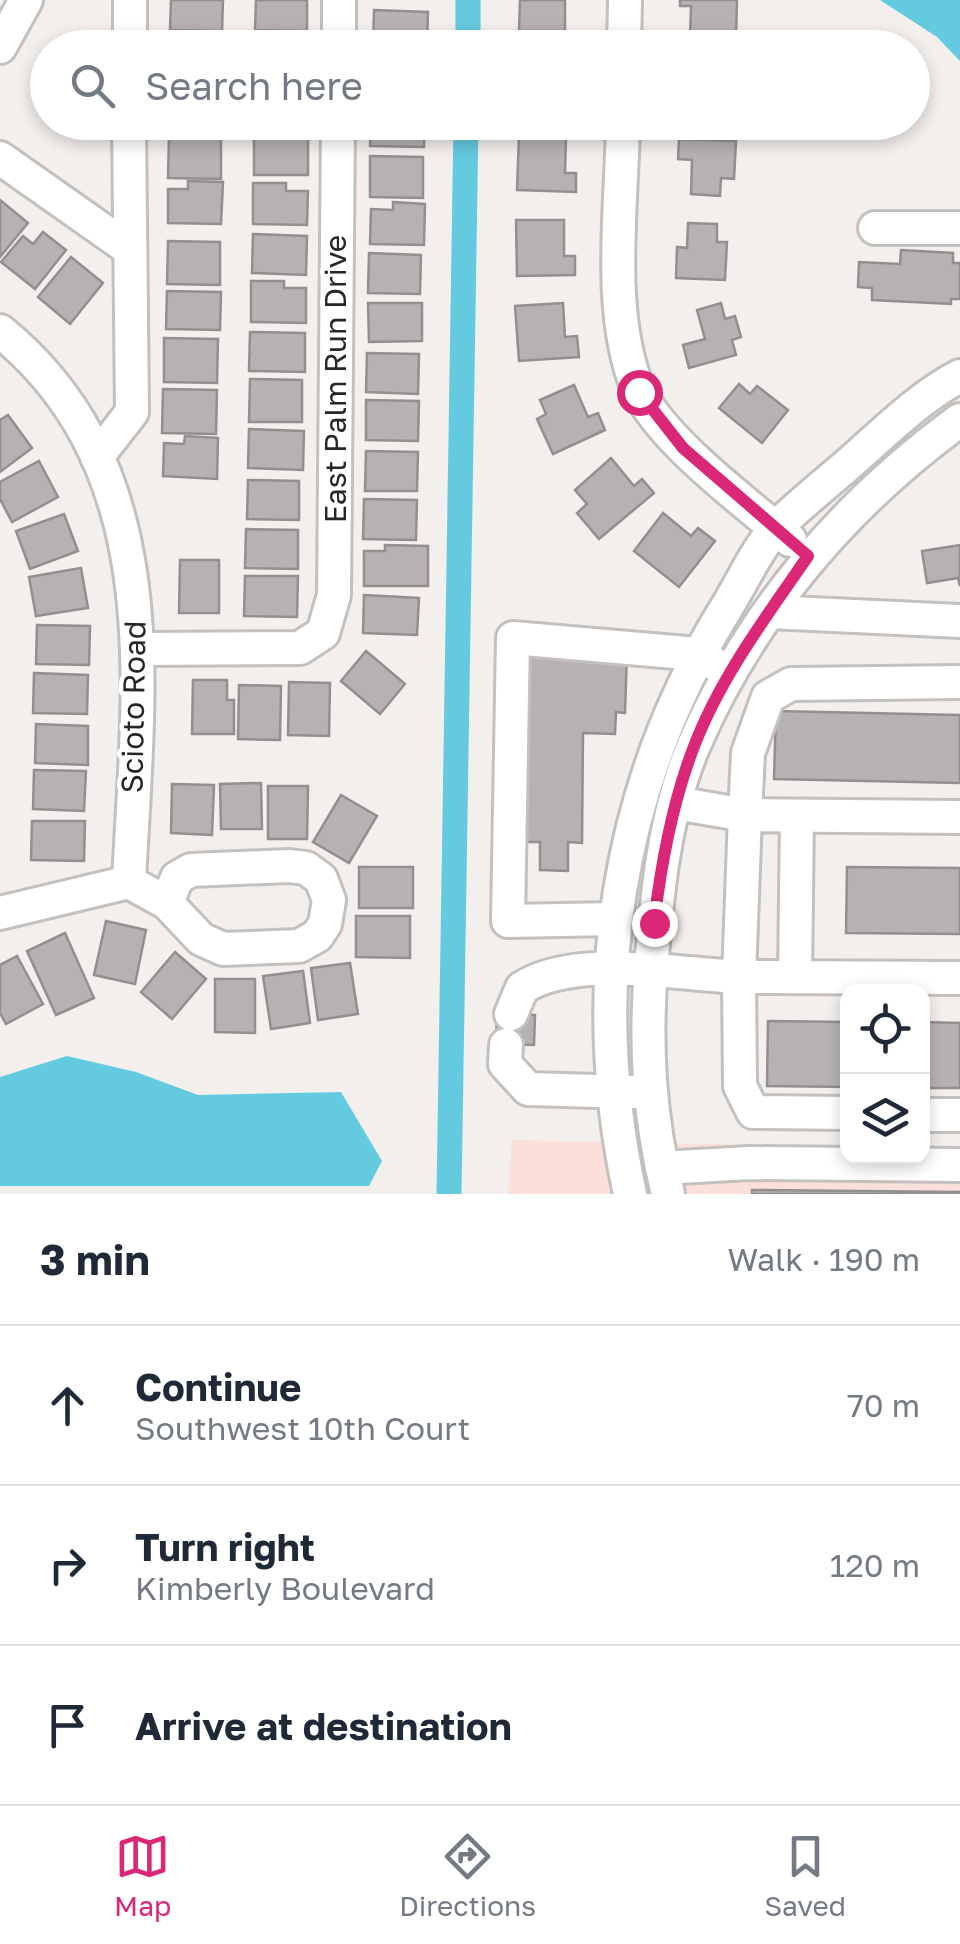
<!DOCTYPE html>
<meta charset="utf-8">
<style>
:root{--surface:#fff;--page:#f6f6f7;--text:#1f2937;--muted:#747a83;--line:#e0e1e3;--accent:#db2777}
body{margin:0;font-family:"Golos Text",sans-serif;background:var(--page);color:var(--text)}
.controls{position:absolute;right:30px;bottom:30px;display:grid;overflow:hidden;border-radius:20px;box-shadow:0 5px 15px #0003}
.controls button{width:90px;height:90px;display:grid;place-items:center;padding:0;border:0;border-bottom:2px solid var(--line);background:var(--surface);color:var(--text);font:50px sans-serif}
.stop{position:absolute;width:30px;height:30px;margin:-22px;border:8px solid #db2777;border-radius:50%;background:#fff}
.stop.end{background:#db2777;border-color:#fff;box-shadow:0 2px 10px #0008}
.list{margin:0;padding:0;list-style:none}
h2{display:flex;justify-content:space-between;align-items:center;height:130px;margin:0;padding:0 40px;font-size:42px}
h2 small{font-size:32px;font-weight:400;color:var(--muted)}
.list li{display:grid;grid-template-columns:65px 1fr auto;gap:30px;align-items:center;box-sizing:border-box;height:160px;padding:0 40px;border-top:2px solid var(--line)}
.list b{display:block;font-size:38px;white-space:nowrap}
.list p{margin:0;font-size:32px;white-space:nowrap;color:var(--muted)}
.list em{font-size:32px;font-style:normal;color:var(--muted)}
.icon{flex:none;width:55px;height:55px;fill:none;stroke:currentColor;stroke-width:2;stroke-linecap:round;stroke-linejoin:round}
.map{position:relative;flex:none;width:960px;height:1194px;overflow:hidden}
.search{position:absolute;background:var(--surface);box-shadow:0 5px 15px #0003;left:30px;right:30px;top:30px;height:110px;display:flex;align-items:center;gap:25px;box-sizing:border-box;padding:0 35px;border-radius:55px;color:var(--muted);font-size:38px}
.sheet{height:610px;background:var(--surface)}
nav{display:flex;justify-content:space-around;align-items:center;box-sizing:border-box;height:140px;border-top:2px solid var(--line);background:var(--surface);font-size:28px;color:var(--muted)}
nav a{display:grid;justify-items:center;gap:5px}
nav .on{color:var(--accent)}
.map>svg:first-child{display:block}
</style>
<div class="map">
<svg width="960" height="1194" viewBox="0 0 960 1194">
<rect width="100%" height="100%" fill="#f3efed"/>
<!-- commercial -->
<path fill="#fadfdb" d="M512,1140L847,1147L848,1156L960,1149V1194H508Z"/>
<!-- water -->
<g fill="#64cae0">
<path d="M880,0H960V61L937,37Z"/>
<path d="M67,1056L136,1072L198,1095L341,1092L382,1161L369,1186H0V1077Z"/>
</g>
<g fill="none" stroke-linecap="round" stroke-linejoin="round">
<!-- canal -->
<g stroke="#64cae0" stroke-width="25">
<path d="M468,48V0"/>
<path d="M449,1194L466,122"/>
</g>
</g>
<!-- building -->
<g fill="#b6b2b3" stroke="#928f90" stroke-width="2.5">
<path d="M171,0H223L222,31L170,30Z"/>
<path d="M256,0H307V31L255,30Z"/>
<path d="M520,0H565V31H519Z"/>
<path d="M680,0H737L736,40L690,39L691,6H680Z"/>
<path d="M374,10L428,12L427,48H373Z"/>
<path d="M192,35L225,36L224,48H171V42L192,43Z"/>
<path d="M257,40L307,41V48H257Z"/>
<path d="M169,122H222V128L169,127Z"/>
<path d="M254,122H306V130L254,129Z"/>
<path d="M371,122H425L424,147L370,146Z"/>
<path d="M169,135L221,136V179L168,178Z"/>
<path d="M254,136L308,137V175H254Z"/>
<path d="M519,136L566,138L565,173H576V192L517,190Z"/>
<path d="M679,139L736,141L734,179L721,178L720,196L691,194L692,160L678,159Z"/>
<path d="M370,156L423,157V198L370,197Z"/>
<path d="M188,181L223,182L221,224L168,223V189H188Z"/>
<path d="M253,183H286V191H308L307,225L253,224Z"/>
<path d="M0,200L28,223L0,257Z"/>
<path d="M393,202L425,204L424,245L370,244L371,209L393,210Z"/>
<path d="M516,220H564V256H575V275L517,276Z"/>
<path d="M688,223L717,224V242H727L725,280L676,278L677,247L687,248Z"/>
<path d="M43,232L66,250L35,289L1,262L23,236L33,244Z"/>
<path d="M253,234L307,236L306,275L252,273Z"/>
<path d="M168,241L220,242V285L167,284Z"/>
<path d="M901,250L953,253V263H960V299H951V304L872,300V288L858,287L859,262L900,264Z"/>
<path d="M369,253L421,255L420,294L368,293Z"/>
<path d="M71,257L103,283L70,324L38,297Z"/>
<path d="M251,281H284V288H306V323L251,322Z"/>
<path d="M167,291L221,292L220,330L166,329Z"/>
<path d="M368,303H422V341L369,342Z"/>
<path d="M563,303L565,337L577,336L579,357L519,361L515,306Z"/>
<path d="M721,303L725,319L735,316L741,337L732,340L736,355L689,368L683,345L705,339L697,310Z"/>
<path d="M250,332L305,333V372L249,371Z"/>
<path d="M164,338L218,339L217,383L164,382Z"/>
<path d="M367,353L419,354L418,394L366,392Z"/>
<path d="M250,379L302,380V422H249Z"/>
<path d="M739,384L750,394L757,386L788,410L762,443L719,408Z"/>
<path d="M574,385L588,417L598,413L605,430L553,454L537,419L546,414L540,400Z"/>
<path d="M163,389L217,390L216,434L162,433Z"/>
<path d="M366,400L419,401L418,441L366,440Z"/>
<path d="M8,415L32,448L0,472V420Z"/>
<path d="M249,429L304,431L303,470L248,468Z"/>
<path d="M185,436L218,438L217,479L163,476L164,443L184,444Z"/>
<path d="M366,451L418,452L417,491H365Z"/>
<path d="M611,458L634,486L642,479L654,493L599,539L577,513L587,504L575,490Z"/>
<path d="M39,461L58,497L12,522L0,499V482Z"/>
<path d="M248,480L299,481V520L247,519Z"/>
<path d="M364,499L417,500L416,540L363,539Z"/>
<path d="M663,513L691,536L698,528L715,541L679,587L634,551Z"/>
<path d="M64,514L78,551L30,569L16,531Z"/>
<path d="M246,529L298,530V569L245,568Z"/>
<path d="M385,545L428,546V586H364V551H385Z"/>
<path d="M960,545V586L958,578L927,583L922,551Z"/>
<path d="M180,560H219V613H179Z"/>
<path d="M81,568L88,608L36,616L29,577Z"/>
<path d="M245,576H298L297,617L244,616Z"/>
<path d="M364,595L419,598L417,635L363,633Z"/>
<path d="M37,625L90,626L89,665L36,664Z"/>
<path d="M366,651L405,684L380,714L341,681Z"/>
<path d="M523,651L627,652L625,713L616,712L615,734L583,733L582,843L568,842V871L540,870V842H520Z"/>
<path d="M34,673L88,675L87,714L33,713Z"/>
<path d="M193,680H227V700H234V734H192Z"/>
<path d="M289,682L330,683L329,736L288,735Z"/>
<path d="M239,685L281,686L280,740L238,739Z"/>
<path d="M776,711L960,715V783L774,779Z"/>
<path d="M36,724L88,726V765L35,763Z"/>
<path d="M34,770L86,771L84,811L33,809Z"/>
<path d="M261,783L262,829H221L220,784Z"/>
<path d="M172,784L214,785L212,835L171,833Z"/>
<path d="M268,786H308L307,839H268Z"/>
<path d="M341,795L377,816L349,863L313,842Z"/>
<path d="M32,821H85L84,861L31,860Z"/>
<rect x="359" y="867" width="54" height="41"/>
<path d="M847,867L960,868V934L846,933Z"/>
<path d="M356,916H410V958L356,957Z"/>
<path d="M106,921L146,930L135,984L94,975Z"/>
<path d="M65,933L94,998L56,1015L27,951Z"/>
<path d="M175,952L206,979L172,1019L141,992Z"/>
<path d="M17,956L43,1004L6,1024L0,1013V965Z"/>
<path d="M350,963L358,1014L318,1020L311,968Z"/>
<path d="M303,971L310,1023L271,1029L263,976Z"/>
<path d="M215,979H255V1033L215,1032Z"/>
<path d="M497,1014L535,1015L534,1045L496,1044Z"/>
<path d="M768,1021L848,1022V1087L767,1086Z"/>
<path d="M922,1022L960,1023V1088H922Z"/>
<path d="M752,1190L960,1192V1194H752Z"/>
</g>
<g fill="none" stroke-linecap="round" stroke-linejoin="round">
<!-- minor casing -->
<g stroke="#c3c0be" stroke-width="38">
<g id="minor">
<path d="M0,47L26,0"/>
<path d="M130,48V0"/>
<path d="M339,48V0"/>
<path d="M624,48L625,0"/>
<path d="M623,122C622,205 606,312 638,389C660,439 747,504 790,540"/>
<path d="M0,158L128,248"/>
<path d="M875,228H960"/>
<path d="M0,331C171,470 138,689 129,882"/>
<path d="M97,457L132,412L129,122"/>
<path d="M770,612L960,621"/>
<path d="M140,649L300,648L323,633L334,595L338,122"/>
<path d="M676,803L745,815L748,753L768,697L791,684L960,682"/>
<path d="M0,913L129,882L167,903L201,939L223,949L299,946L317,936L325,924L329,900L321,879L306,868L289,866L191,870L177,878L167,903"/>
<path d="M615,919L508,921L513,638L698,654L713,663"/>
<path d="M795,977L797,816"/>
<path d="M511,1014L522,988C575,954 677,974 739,977L745,815L960,817"/>
<path d="M506,1045L505,1064L528,1089L633,1092"/>
<path d="M848,1113L753,1112L740,1086L739,977L960,978"/>
<path d="M922,1115H960"/>
<path d="M662,1168L749,1163L960,1165"/>
<path d="M630,1194C586,991 615,788 725,610C742,583 757,548 778,526C801,503 828,482 852,461C885,432 921,396 960,376"/>
<path d="M668,1194C649,1117 645,1047 651,968C657,894 664,815 694,745C751,613 845,504 960,420"/>
</g>
</g>
<!-- minor -->
<use href="#minor" stroke="#fff" stroke-width="32"/>
</g>
<g fill="none" stroke-linecap="round" stroke-linejoin="round">
<!-- route -->
<path stroke="#db2777" stroke-width="12" d="M639,392L683,448L808,556C766,617 719,679 693,749C672,804 661,864 654,923"/>
</g>
<g text-anchor="middle" stroke-width="9" stroke-linejoin="round" paint-order="stroke">
<!-- street labels -->
<g font-size="30" fill="#272525" stroke="#fff">
<text transform="translate(336 379) rotate(-90)" y="10">East Palm Run Drive</text>
<text transform="translate(134 707) rotate(-89)" y="10">Scioto Road</text>
</g>
</g>
</svg>
<div class="controls">
<button><svg class="icon" aria-label="locate" viewBox="0 0 24 24"><circle cx="12" cy="12" r="6"/><path d="M12 2v4M12 18v4M2 12h4M18 12h4"/></svg></button>
<button><svg class="icon" aria-label="layers" viewBox="0 0 24 24"><path d="M12 4l9 5-9 5-9-5zM3 14l9 5 9-5"/></svg></button>
</div>
<div class="stop" style="left:639px;top:392px"></div>
<div class="stop end" style="left:654px;top:923px"></div>
<div class="search"><svg class="icon" aria-label="search" viewBox="0 0 24 24"><circle cx="10" cy="10" r="6"/><path d="M15 15l6 6"/></svg>Search here</div>
</div>
<section class="sheet">
<h2>3 min<small>Walk · 190 m</small></h2>
<ul class="list">
<li><svg class="icon" aria-label="ahead" viewBox="0 0 24 24"><path d="M12 20V5M6 11l6-6 6 6"/></svg><div><b>Continue</b><p>Southwest 10th Court</p></div><em>70 m</em></li>
<li><svg class="icon" aria-label="right" viewBox="0 0 24 24"><path d="M7 20v-9h11M14 6l5 5-5 5"/></svg><div><b>Turn right</b><p>Kimberly Boulevard</p></div><em>120 m</em></li>
<li><svg class="icon" aria-label="arrive" viewBox="0 0 24 24"><path d="M6 21V4h12l-3 4 3 4H6"/></svg><div><b>Arrive at destination</b></div></li>
</ul>
</section>
<nav>
<a class="on"><svg class="icon" aria-label="map" viewBox="0 0 24 24"><path d="M3 6l6-2 6 2 6-2v14l-6 2-6-2-6 2zM9 4v14M15 6v14"/></svg>Map</a>
<a><svg class="icon" aria-label="directions" viewBox="0 0 24 24"><path d="M12 3l9 9-9 9-9-9zM9 14v-3h6M13 9l2 2-2 2"/></svg>Directions</a>
<a><svg class="icon" aria-label="saved" viewBox="0 0 24 24"><path d="M7 4h10v16l-5-4-5 4z"/></svg>Saved</a>
</nav>
